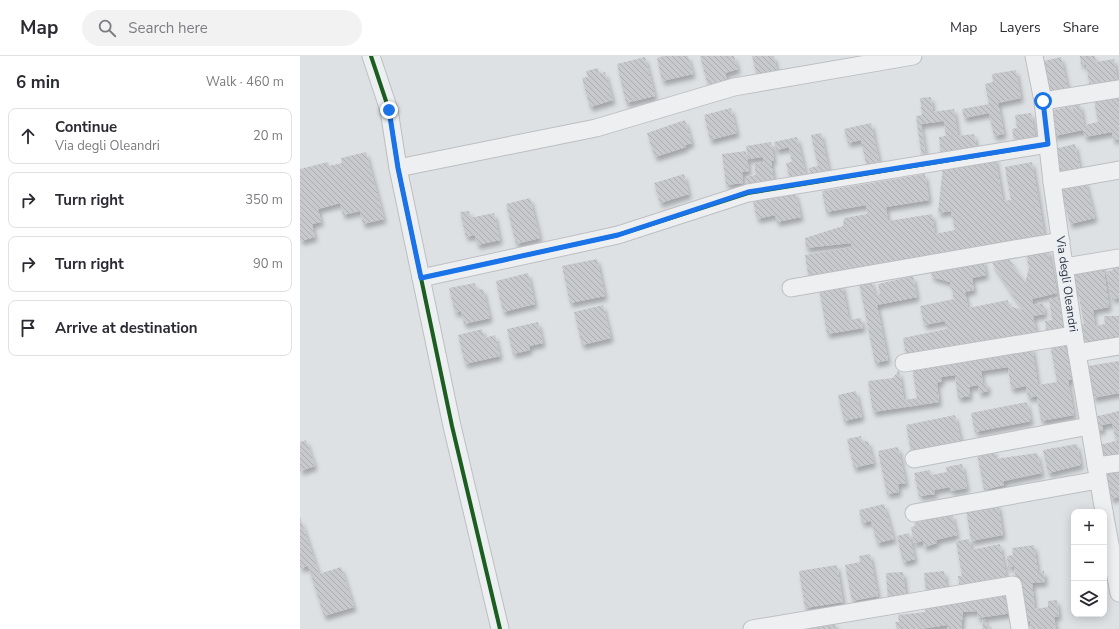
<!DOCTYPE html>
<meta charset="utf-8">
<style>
:root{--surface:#fff;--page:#f2f2f3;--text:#2b2b33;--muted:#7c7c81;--line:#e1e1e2}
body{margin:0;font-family:"Nunito Sans",sans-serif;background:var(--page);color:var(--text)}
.controls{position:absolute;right:12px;bottom:12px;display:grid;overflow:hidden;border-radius:8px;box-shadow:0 2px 10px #0003}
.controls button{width:36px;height:36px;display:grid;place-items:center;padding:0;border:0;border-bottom:1px solid var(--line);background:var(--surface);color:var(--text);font:20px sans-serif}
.stop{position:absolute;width:12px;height:12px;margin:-9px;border:3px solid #1a73e8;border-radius:50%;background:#fff}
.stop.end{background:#1a73e8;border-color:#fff;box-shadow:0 1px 4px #0008}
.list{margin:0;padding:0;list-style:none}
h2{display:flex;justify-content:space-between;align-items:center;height:52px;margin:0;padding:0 16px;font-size:17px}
h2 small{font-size:13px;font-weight:400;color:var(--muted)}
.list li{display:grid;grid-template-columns:26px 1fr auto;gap:12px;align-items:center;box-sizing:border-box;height:56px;margin:0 8px 8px;padding:0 8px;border:1px solid var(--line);border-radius:8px}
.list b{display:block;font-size:15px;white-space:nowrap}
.list p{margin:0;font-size:13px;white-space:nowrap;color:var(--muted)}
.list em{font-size:13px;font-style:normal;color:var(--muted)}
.icon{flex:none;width:22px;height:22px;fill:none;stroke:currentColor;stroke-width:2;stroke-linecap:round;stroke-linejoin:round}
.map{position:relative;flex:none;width:819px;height:573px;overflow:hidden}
header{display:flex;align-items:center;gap:24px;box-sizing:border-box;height:56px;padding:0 20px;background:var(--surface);border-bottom:1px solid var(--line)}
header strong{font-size:19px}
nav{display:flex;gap:22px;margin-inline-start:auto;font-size:14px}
.search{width:280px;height:36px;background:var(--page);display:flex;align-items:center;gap:10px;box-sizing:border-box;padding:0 14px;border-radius:22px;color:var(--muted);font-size:15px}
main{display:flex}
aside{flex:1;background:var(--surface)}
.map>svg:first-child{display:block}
</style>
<header>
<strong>Map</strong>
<div class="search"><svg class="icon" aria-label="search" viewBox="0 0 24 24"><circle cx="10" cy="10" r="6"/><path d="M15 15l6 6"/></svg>Search here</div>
<nav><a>Map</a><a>Layers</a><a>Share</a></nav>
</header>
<main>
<aside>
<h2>6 min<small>Walk · 460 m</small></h2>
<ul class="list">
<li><svg class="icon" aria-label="ahead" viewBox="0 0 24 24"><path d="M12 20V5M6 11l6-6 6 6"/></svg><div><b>Continue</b><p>Via degli Oleandri</p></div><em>20 m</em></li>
<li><svg class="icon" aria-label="right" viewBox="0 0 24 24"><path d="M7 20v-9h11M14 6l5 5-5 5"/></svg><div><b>Turn right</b></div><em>350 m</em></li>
<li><svg class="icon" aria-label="right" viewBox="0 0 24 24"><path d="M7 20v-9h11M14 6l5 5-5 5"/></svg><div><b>Turn right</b></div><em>90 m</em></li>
<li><svg class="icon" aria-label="arrive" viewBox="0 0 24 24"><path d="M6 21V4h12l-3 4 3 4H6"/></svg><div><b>Arrive at destination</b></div></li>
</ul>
</aside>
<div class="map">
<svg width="819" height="573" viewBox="0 0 819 573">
<defs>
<pattern id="building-back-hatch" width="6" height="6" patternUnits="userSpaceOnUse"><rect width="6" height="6" fill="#c7c9cc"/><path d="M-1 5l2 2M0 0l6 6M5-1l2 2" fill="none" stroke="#abadb0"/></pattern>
<filter id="shadow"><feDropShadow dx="2.5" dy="4.5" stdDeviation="2" flood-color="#0004"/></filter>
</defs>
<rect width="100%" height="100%" fill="#dee1e4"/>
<!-- building -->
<g fill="url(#building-back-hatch)" filter="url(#shadow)">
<path d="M363,0H388L393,18L362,25L357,2Z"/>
<path d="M400,0H434L438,13L425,17L427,24L408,29Z"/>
<path d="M452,0H474L477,16L457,21Z"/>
<path d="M780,0H795L796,6L814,3L818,27L790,32L786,8L781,9Z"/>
<path d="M345,1L355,40L326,47L317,8Z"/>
<path d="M761,1L768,33L747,38L740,6Z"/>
<path d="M298,12L299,18L305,16L313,44L290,51L282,22L288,21L286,15Z"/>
<path d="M716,14L721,42L698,47L704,78L694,80L689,57L664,62L662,53L689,48L685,28L693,26L692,18Z"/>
<path d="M819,40V83L813,84L812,76L785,81L783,74L754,80L749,55L771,50L776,71L772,50L780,48L784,69L798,66L794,44Z"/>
<path d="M631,41L633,56L654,53L658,80L674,78L677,94L641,99L639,81L646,80L644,65L621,68L626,102L622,103L616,60L622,59L620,42Z"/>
<path d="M431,52L437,77L410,84L404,59Z"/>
<path d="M731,57L736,85L715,89L712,73L717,72L715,59Z"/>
<path d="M385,64L392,87L385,89L386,91L355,101L347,77Z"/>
<path d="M571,67L580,109L567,112L561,84L548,87L544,73Z"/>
<path d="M521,77L530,120L512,124L509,112L518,110L511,79Z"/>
<path d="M497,81L507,123L491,127L486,107L492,106L489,91L476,94L474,86Z"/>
<path d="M471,86L474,104L471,105L475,132L448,136L446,121L456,119L454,108L464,106L463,101L448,103L446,90Z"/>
<path d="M775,88L781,117L760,122L754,93Z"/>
<path d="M446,95L449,115L442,116L443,127L426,129L422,98Z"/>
<path d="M66,96L84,163L63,168L60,155L43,159L40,147L18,153L21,166L12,168L15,181L0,185V113L28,106L29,110L42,107L41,102Z"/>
<path d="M695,101L703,145L711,144L705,111L732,106L745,183L509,224L505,199L552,191L551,187L506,192L505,182L543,170L544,162L567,158L566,149L526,156L522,135L625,118L629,144L586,151L588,165L632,158L635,178L655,174L651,155L638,157L643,110Z"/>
<path d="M384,118L389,138L360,147L354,127Z"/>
<path d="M785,124L795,162L770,168L760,131Z"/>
<path d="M495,136L501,161L477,166L475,159L457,163L453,146Z"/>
<path d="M230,142L240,182L216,188L206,148Z"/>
<path d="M169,155L170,162L194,157L200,184L177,189L175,179L166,181L160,156Z"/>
<path d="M748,193L757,237L732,243L733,249L743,247L745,258L733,260L737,278L607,305L603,282L647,273L645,265L624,269L620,250L654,243L650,226L632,221L631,214L683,203L686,219L672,222L674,234L665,236L668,252L708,244L709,250L723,254L692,207L709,203L725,227L729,212L726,197Z"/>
<path d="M297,203L305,240L270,247L262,210Z"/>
<path d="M803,208L809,251L793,254L795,270L805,268L804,260H819V280L783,286L780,269L784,268L778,235L772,236L769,214Z"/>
<path d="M819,208V242L812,243L806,216L813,214L812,210Z"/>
<path d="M228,217L235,248L203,256L196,225Z"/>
<path d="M613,220L617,241L577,249L588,304L575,307L559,226L571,224L575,239L580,238L578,228Z"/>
<path d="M175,227L176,234L183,233L190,262L164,268L161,255L155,257L149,232Z"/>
<path d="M542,228L549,264L561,262L563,272L527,278L519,232Z"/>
<path d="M761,241L767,274L747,277L745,265L752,264L749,243Z"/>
<path d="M303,249L311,282L282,289L274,256Z"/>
<path d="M238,266L243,287L229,290L230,294L213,298L207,273Z"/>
<path d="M182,273L184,282L195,279L200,300L165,308L158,279Z"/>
<path d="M767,285L774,323L768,324L774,359L741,365L737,340L728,342L726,330L711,333L708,311L681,315L683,327H687L688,335L679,337L678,329L669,331L670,340L658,342L655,319L641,321L642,325L637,327L639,346L573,356L568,325L593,322L599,314L604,344L617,342L612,311L732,291L738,329L757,326L750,288Z"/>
<path d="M819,305V337L793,342L788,310Z"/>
<path d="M556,335L562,361L544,365L538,339Z"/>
<path d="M727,346L731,365L675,376L671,357Z"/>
<path d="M819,355V383L816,384L812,367L802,369L803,374L797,375L794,361Z"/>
<path d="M655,359L661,385L611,396L606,369Z"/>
<path d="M561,380L562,386L568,385L574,407L554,412L547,383Z"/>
<path d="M6,384L15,410L0,415V386Z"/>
<path d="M819,384V403L804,406L800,389Z"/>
<path d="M777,388L781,409L748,417L743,394Z"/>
<path d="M598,391L606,427L598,428L599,436L587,438L578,395Z"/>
<path d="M694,394L695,403L737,397L742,417L704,425V429L684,434L677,397Z"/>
<path d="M662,408L667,432L651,435L650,431L634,434L635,438L619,440L614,417L630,414L631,419L647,416L646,411Z"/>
<path d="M819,412V441L811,443L804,415Z"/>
<path d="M584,448L594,483L577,487L571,465L562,467L559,454Z"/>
<path d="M698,448L703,479L671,485L666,453Z"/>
<path d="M652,458L657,479L636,484L637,487L624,491L623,485L614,487L611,471L615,470L614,467Z"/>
<path d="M0,461L19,518L41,511L54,551L24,560L8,510L0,512Z"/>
<path d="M609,477L615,503L603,506L597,480Z"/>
<path d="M669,483L671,494L700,488L707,524L660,533L658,520H662L656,485Z"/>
<path d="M734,489L738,516L744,515L745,526L732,527L735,553L748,551V545L757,544L759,560L754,561L756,573H731L730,565L722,566L714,510L708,511L707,500L713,499L712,492Z"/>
<path d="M570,498L578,540L552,545L545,509L560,506L559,500Z"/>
<path d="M537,509L543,546L505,552L499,515Z"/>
<path d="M644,515L647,534L626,536L624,517Z"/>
<path d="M603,516L606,541L588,543L586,517Z"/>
<path d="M709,533L712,557L678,562L677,555L663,556L661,573H648L647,569L620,573H597L595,566H599L598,559L625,556L626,545Z"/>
<path d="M682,563H685L687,571H691L692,573H681L683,572Z"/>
<path d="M535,567L536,573H511L510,570Z"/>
</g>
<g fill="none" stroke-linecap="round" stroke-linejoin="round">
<!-- minor casing -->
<g stroke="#bcbfc2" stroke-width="19">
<g id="minor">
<path d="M71,0L89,54L98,112L152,370L200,573"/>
<path d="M734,0L743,45L752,126L774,279L804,456"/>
<path d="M743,45L819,33"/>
<path d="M98,112L296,72L434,31L613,0"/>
<path d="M752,126L819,114"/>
<path d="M765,211L819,202"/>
<path d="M121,222L318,179L448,137L748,88"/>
<path d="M491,232L761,185"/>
<path d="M777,297L819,290"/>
<path d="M604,307L774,279"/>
<path d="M614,403L789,370"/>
<path d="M796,410L819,407"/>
<path d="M804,456L819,537"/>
<path d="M614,457L798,424"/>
<path d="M452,573L713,529L720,573"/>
</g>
</g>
<!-- minor -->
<use href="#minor" stroke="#eeeff0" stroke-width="17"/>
<!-- cycleway casing -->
<g stroke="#ebeff4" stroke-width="6">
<g id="cycleway">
<path d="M71,0L89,54L98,112L152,370L200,573"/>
<path d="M121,222L318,179L448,137L748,88"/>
</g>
</g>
<!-- cycleway -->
<use href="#cycleway" stroke="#1b5e20" stroke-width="4"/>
</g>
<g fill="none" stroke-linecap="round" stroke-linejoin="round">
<!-- route -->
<path stroke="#1a73e8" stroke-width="5" d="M89,54L98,112L121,222L318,179L448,136L748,88L743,45"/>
</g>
<g text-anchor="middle" stroke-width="3.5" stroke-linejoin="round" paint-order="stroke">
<!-- street labels -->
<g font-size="12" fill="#272e3b" stroke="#ebeff4">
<text transform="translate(767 228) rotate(82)" y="4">Via degli Oleandri</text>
</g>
</g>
</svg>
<div class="controls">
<button>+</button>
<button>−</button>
<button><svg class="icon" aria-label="layers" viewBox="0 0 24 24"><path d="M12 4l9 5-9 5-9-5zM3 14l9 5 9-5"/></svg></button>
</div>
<div class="stop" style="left:743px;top:45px"></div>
<div class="stop end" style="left:89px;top:54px"></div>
</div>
</main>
